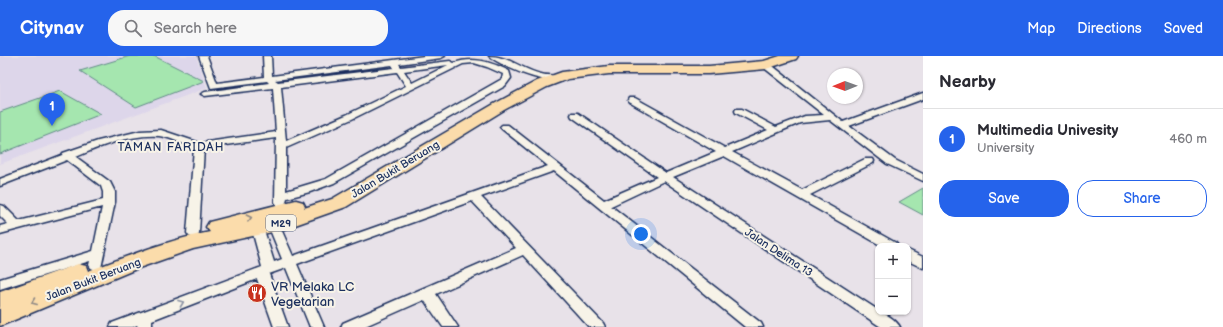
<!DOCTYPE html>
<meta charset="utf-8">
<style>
:root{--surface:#fff;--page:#f7f7f7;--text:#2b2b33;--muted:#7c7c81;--line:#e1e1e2;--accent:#2563eb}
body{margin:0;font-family:"Balsamiq Sans",sans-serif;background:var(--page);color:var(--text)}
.controls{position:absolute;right:12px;bottom:12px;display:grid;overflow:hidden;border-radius:8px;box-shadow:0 1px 3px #0004}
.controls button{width:36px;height:36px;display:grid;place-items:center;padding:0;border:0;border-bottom:1px solid var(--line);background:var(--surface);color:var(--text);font:20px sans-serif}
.compass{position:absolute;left:827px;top:12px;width:36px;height:36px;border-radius:50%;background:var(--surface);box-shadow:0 1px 3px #0004;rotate:269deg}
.you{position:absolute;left:641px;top:178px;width:14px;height:14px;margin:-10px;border:3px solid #fff;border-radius:50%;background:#1a73e8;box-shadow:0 0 0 6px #1a73e833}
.badge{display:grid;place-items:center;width:26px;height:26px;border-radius:50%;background:var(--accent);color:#fff;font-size:13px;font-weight:700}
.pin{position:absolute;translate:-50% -33px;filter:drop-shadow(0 1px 2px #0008)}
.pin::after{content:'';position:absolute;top:21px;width:14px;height:12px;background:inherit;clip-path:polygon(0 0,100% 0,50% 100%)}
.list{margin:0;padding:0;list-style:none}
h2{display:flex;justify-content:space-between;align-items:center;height:52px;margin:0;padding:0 16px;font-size:17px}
h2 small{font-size:13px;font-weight:400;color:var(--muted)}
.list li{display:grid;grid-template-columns:26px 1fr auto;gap:12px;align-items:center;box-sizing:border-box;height:60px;padding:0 16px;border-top:1px solid var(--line)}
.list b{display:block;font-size:15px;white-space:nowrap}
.list p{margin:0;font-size:13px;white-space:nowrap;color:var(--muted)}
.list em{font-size:13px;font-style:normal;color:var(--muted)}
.actions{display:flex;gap:8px;padding:12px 16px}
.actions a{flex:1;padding:9px 0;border:1px solid var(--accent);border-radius:16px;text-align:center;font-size:14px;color:var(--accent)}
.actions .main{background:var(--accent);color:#fff}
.icon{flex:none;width:22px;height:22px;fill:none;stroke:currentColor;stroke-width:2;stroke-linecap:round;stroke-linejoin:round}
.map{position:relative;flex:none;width:923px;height:271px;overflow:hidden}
header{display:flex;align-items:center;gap:24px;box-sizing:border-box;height:56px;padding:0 20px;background:var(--accent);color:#fff}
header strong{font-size:19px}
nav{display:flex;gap:22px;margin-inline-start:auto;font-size:14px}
.search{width:280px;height:36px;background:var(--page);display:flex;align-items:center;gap:10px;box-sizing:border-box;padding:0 14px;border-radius:16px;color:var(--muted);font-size:15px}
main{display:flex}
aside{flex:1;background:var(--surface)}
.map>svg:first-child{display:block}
</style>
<header>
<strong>Citynav</strong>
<div class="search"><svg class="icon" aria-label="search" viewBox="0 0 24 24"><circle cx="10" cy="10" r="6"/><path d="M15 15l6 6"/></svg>Search here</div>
<nav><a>Map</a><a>Directions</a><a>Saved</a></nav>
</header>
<main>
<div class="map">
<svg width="923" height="271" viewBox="0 0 923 271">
<rect width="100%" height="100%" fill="#e8e2e9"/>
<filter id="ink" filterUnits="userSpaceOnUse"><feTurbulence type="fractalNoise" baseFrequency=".025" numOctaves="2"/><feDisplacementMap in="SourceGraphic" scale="8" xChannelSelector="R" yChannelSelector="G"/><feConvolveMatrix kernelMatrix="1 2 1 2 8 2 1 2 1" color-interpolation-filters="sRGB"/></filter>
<g filter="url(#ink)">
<!-- built -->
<path fill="#ddd6ea" d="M0,0H196L207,32L0,108Z"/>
<!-- green -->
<g fill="#a5e6af" stroke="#608a86">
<path d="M130,0H154L204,25L136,51L80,15Z"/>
<path d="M60,35L101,58L0,98V56Z"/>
<path d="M923,132V159L899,146Z"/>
</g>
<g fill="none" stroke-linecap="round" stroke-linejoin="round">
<!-- street casing -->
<g stroke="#1b2f5e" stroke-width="3">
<g id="street">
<path d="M199,0H207L217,27L264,21L263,0H271L272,20L424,0H445L441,2L399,8L401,11L450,5L454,7C473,0 492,6 509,15L511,22L505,30L334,127L310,136L287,142L285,149H277L275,146L276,82L204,92L199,177L197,180L193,181L189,180L187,177L194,92C183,88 170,81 159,80C131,78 101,90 76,101L110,126L115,136V146L101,212L96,214L91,212L89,209L90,205L0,233V223L93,195L102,151L0,178V170L8,168L0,160V149L4,150L19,165L103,144V136L101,130L67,104L0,130V123L62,99L63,97L98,85L140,75L161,74L200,87L276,76L273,32L205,40L201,38L205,36L269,27L267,25L211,32ZM474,7L487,11L503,18L502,23L326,123L286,135V92L352,63L463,8ZM392,9L394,12L278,26L275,24ZM448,9L412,27L404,15ZM397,16L406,30L346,59L286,85L281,31Z"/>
<path d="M489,0C508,0 523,14 541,18C547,20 554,18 559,22C549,31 499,9 489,0Z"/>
<path d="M763,7H769L843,66L923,37V43L849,70L895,104L923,118V125L887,108L830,64L800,67L732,96L802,134L865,103H873L874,105L873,107L810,139L896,187L898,190H882L724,100L673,121L878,254V256C885,256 897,265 900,271H881L664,125L611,150L761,267L763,271H745L554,115L481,141L603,267L605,271H589L523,199L436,238L458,271H443L424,244L363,271H341L343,267L516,192L472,145L297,208L324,271H310L286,212L269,218L288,271H274L257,223L152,264V271H138L137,269L133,271H110L112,267L262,211L252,174L254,171H262L264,174L274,206L282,203L268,169L270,166H278L293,200L548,110L502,73L500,71L502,69H508L604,144L657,121L572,61L571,59L572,57H578L666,117L716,96L629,46L628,44L629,42H635L725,92L768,74L736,57L735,55L736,53H742L776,71L805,60L824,59L763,11Z"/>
<path d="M908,194L923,201V212L908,205Z"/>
</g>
</g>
<!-- primary casing -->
<g stroke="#1b2f5e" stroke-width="3">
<path id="primary" d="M780,0H798L796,3L766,13L709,18H609L568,23L547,31L504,54L346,151L281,174L193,193L136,213L0,270V236L78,208L86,210L88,215C128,200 168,184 210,176L206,171L209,166L296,144L303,146L305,150L304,152L332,143L494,48L537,25L562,16L609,10H709L764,5Z"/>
</g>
<!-- street -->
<use href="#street" fill="#f7f3e8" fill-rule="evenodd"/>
<!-- primary -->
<use href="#primary" fill="#fbdcab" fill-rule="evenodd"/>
</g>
<!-- one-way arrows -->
<defs><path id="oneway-chevron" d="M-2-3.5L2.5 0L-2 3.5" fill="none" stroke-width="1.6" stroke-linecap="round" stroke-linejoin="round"/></defs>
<g stroke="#8b8684">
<use href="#oneway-chevron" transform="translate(249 162) rotate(-14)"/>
<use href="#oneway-chevron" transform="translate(34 246) rotate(158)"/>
</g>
<use stroke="#8991a3" href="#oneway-chevron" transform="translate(181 247) rotate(-21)"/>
</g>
<!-- icons -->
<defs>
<g id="restaurant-disc" transform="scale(1)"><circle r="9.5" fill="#c8321e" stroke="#f7f3e8"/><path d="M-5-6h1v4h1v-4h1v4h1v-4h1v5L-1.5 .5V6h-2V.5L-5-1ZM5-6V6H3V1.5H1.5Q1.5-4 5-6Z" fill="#fff"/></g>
</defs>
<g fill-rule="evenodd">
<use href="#restaurant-disc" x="257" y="237"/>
</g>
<g text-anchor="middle" stroke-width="4" stroke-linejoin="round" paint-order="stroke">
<!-- shield labels -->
<rect fill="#f7f3e8" stroke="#5d6a87" stroke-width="1" x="266" y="159" width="30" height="16" rx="3"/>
<g font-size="10" font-weight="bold" fill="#1b2f5e">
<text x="281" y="171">M29</text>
</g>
<!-- street labels -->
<g font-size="11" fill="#1b2f5e" stroke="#f7f3e8">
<text transform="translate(395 113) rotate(-31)" y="4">Jalan Bukit Beruang</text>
<text transform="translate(779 196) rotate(33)" y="4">Jalan Delima 13</text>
<text transform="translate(93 223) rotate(-21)" y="4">Jalan Bukit Beruang</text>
</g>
<!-- neighbourhood labels -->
<g font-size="12" letter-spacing="1" fill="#1b2f5e" stroke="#f7f3e8">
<text x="171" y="95">TAMAN FARIDAH</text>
</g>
<!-- near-poi labels -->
<g font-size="13" fill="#1b2f5e" stroke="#f7f3e8" text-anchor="start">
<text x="271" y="235">VR Melaka LC<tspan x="271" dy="15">Vegetarian</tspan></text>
</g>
</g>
</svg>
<div class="controls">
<button>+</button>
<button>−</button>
</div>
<svg class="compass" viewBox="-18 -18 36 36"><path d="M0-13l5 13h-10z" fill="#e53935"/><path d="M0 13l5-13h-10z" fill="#7c7c81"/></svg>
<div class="you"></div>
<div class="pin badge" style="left:52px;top:70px">1</div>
</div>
<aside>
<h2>Nearby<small></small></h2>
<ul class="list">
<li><span class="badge">1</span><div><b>Multimedia Univesity</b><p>University</p></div><em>460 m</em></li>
</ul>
<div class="actions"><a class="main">Save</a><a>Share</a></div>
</aside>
</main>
